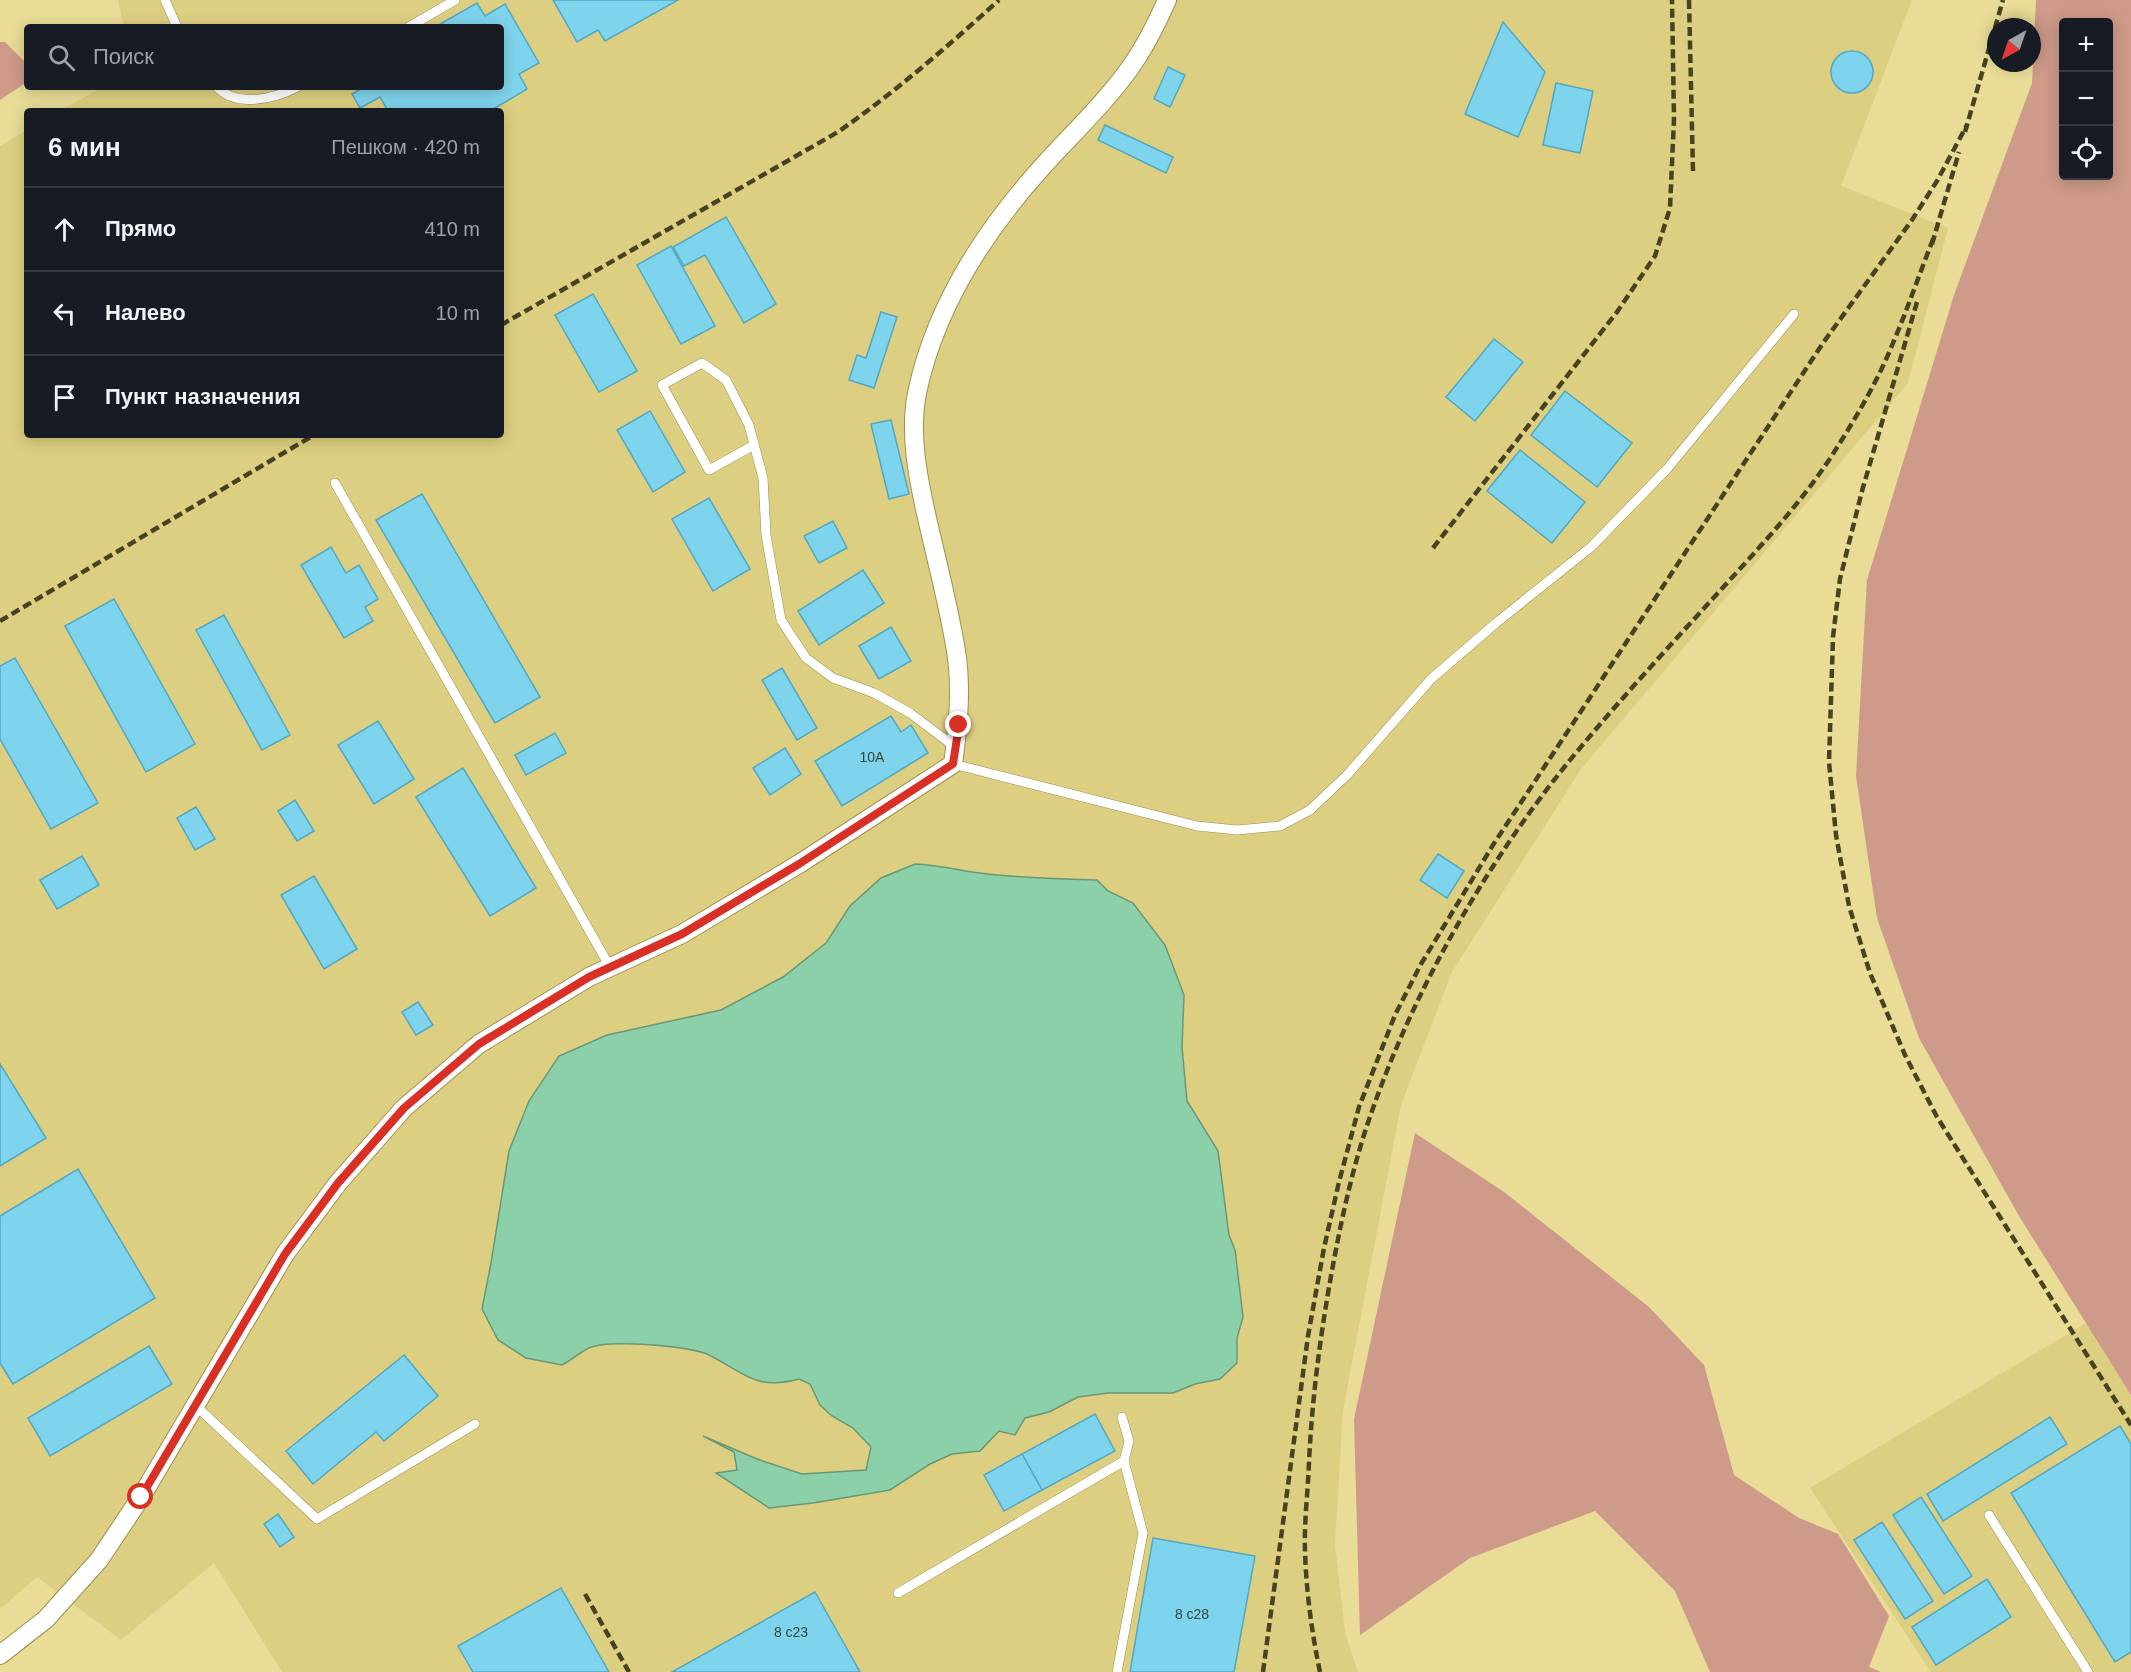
<!DOCTYPE html>
<html lang="ru">
<meta charset="utf-8">
<style>
:root{--surface:#171b24;--page:#20242c;--text:#f1f3f6;--muted:#9ea1a6;--line:#363941}
body{margin:0;font-family:Helvetica,sans-serif;background:var(--page);color:var(--text)}
.controls{position:absolute;right:18px;top:18px;display:grid;overflow:hidden;border-radius:6px;box-shadow:0 3px 15px #0003}
.controls button{width:54px;height:54px;display:grid;place-items:center;padding:0;border:0;border-bottom:2px solid var(--line);background:var(--surface);color:var(--text);font:30px sans-serif}
.compass{position:absolute;left:1987px;top:18px;width:54px;height:54px;border-radius:50%;background:var(--surface);box-shadow:0 3px 15px #0003;rotate:220deg}
.stop{position:absolute;width:18px;height:18px;margin:-14px;border:4px solid #d93025;border-radius:50%;background:#fff}
.stop.end{background:#d93025;border-color:#fff;box-shadow:0 2px 6px #0008}
.list{margin:0;padding:0;list-style:none}
h2{display:flex;justify-content:space-between;align-items:center;height:78px;margin:0;padding:0 24px;font-size:26px}
h2 small{font-size:20px;font-weight:400;color:var(--muted)}
.list li{display:grid;grid-template-columns:39px 1fr auto;gap:18px;align-items:center;box-sizing:border-box;height:84px;padding:0 24px;border-top:2px solid var(--line)}
.list b{display:block;font-size:22px;white-space:nowrap}
.list em{font-size:20px;font-style:normal;color:var(--muted)}
.icon{flex:none;width:33px;height:33px;fill:none;stroke:currentColor;stroke-width:2;stroke-linecap:round;stroke-linejoin:round}
.map{position:relative;flex:none;width:2131px;height:1672px;overflow:hidden}
.search{position:absolute;background:var(--surface);box-shadow:0 3px 15px #0003;left:24px;top:24px;width:480px;height:66px;display:flex;align-items:center;gap:15px;box-sizing:border-box;padding:0 21px;border-radius:6px;color:var(--muted);font-size:22px}
.panel{position:absolute;background:var(--surface);box-shadow:0 3px 15px #0003;left:24px;top:108px;width:480px;height:330px;border-radius:6px}
.map>svg:first-child{display:block}
</style>
<div class="map">
<svg width="2131" height="1672" viewBox="0 0 2131 1672">
<rect width="100%" height="100%" fill="#e8dc96"/>
<!-- built -->
<g fill="#ddcf81">
<path d="M118,0H1912L1841,186L1948,228L1908,383L1581,769L1452,972L1401,1105L1343,1410L1335,1544L1345,1632L1358,1672H282L214,1563L121,1640L37,1577L0,1609V146L27,130V435H501V111H60L102,87H501V27H124Z"/>
<path d="M2096,1317L2131,1372V1672H1931L1810,1488Z"/>
</g>
<!-- green -->
<g fill="#ce9a89" fill-rule="evenodd">
<path d="M2036,0H2131V1395L2019,1216L1919,1038L1877,918L1856,776L1867,580L1954,295L2032,83ZM2064,22H2108V176H2064Z"/>
<path d="M0,42H5L27,64V82L0,100Z"/>
<path d="M1415,1133L1504,1192L1649,1307L1704,1365L1734,1475L1799,1518L1838,1534L1889,1616L1869,1667L1881,1672H1710L1675,1591L1595,1511L1470,1558L1360,1635L1354,1419Z"/>
</g>
<!-- water -->
<path fill="#8bd0a9" stroke="#699876" stroke-width="1.5" d="M915,864C937,865 958,870 980,873C1018,878 1058,879 1097,880L1108,891L1133,903L1165,945L1184,995L1182,1047L1187,1101L1218,1151L1229,1235L1235,1250L1243,1317L1237,1338V1363L1220,1379L1195,1384L1173,1393H1108L1078,1397L1049,1412L1025,1418L1015,1435L999,1431L980,1451L952,1454L930,1464L890,1490L813,1503L769,1508L716,1473L737,1470L734,1452L703,1436L757,1459L802,1474L866,1470L871,1447L853,1428L832,1416L820,1405L810,1384L799,1379C755,1391 745,1373 709,1355C691,1346 608,1339 589,1348C580,1352 572,1360 562,1365L526,1358L498,1340L482,1309L491,1263L509,1151L529,1101L559,1056L607,1035L721,1010L783,977L826,943L850,906L881,878Z"/>
<!-- building -->
<g fill="#7fd4ed" stroke="#53a8c1" stroke-width="1.5">
<path d="M553,0H678L605,41L598,30L577,42Z"/>
<path d="M477,3L485,16L505,4L539,63L519,74L527,89L490,111H388L380,97L360,108L352,94L364,87H501V27H435Z"/>
<path d="M1503,22L1545,72L1518,137L1465,114Z"/>
<circle cx="1852" cy="72" r="21"/>
<path d="M1168,67L1185,75L1170,107L1154,99Z"/>
<path d="M1556,83L1593,91L1580,153L1543,145Z"/>
<path d="M1105,125L1173,157L1166,173L1098,140Z"/>
<path d="M726,217L776,304L744,323L705,255L684,266L673,247Z"/>
<path d="M671,246L715,326L681,344L637,265Z"/>
<path d="M593,294L637,371L599,392L555,315Z"/>
<path d="M881,312L897,317L874,388L849,380L857,355L866,358Z"/>
<path d="M1494,339L1523,362L1475,421L1446,397Z"/>
<path d="M1565,391L1632,443L1597,487L1531,435Z"/>
<path d="M650,411L685,472L653,492L617,430Z"/>
<path d="M891,420L909,494L889,499L871,424Z"/>
<path d="M1520,450L1585,502L1552,543L1487,491Z"/>
<path d="M422,494L540,697L495,723L376,520Z"/>
<path d="M709,498L750,569L713,591L672,519Z"/>
<path d="M833,521L847,548L819,563L804,536Z"/>
<path d="M331,547L346,573L359,565L378,599L365,607L373,621L344,638L301,565Z"/>
<path d="M863,570L884,603L819,645L798,611Z"/>
<path d="M114,599L195,744L146,772L65,626Z"/>
<path d="M224,615L290,735L262,750L196,630Z"/>
<path d="M891,627L911,661L879,679L859,646Z"/>
<path d="M15,658L98,803L51,829L0,739V666Z"/>
<path d="M782,668L817,728L797,740L762,680Z"/>
<path d="M891,716L901,732L911,725L928,753L842,806L815,761Z"/>
<path d="M378,721L414,779L374,804L338,745Z"/>
<path d="M555,733L566,753L526,775L515,755Z"/>
<path d="M785,748L801,774L770,795L753,768Z"/>
<path d="M463,768L536,888L490,916L416,797Z"/>
<path d="M295,800L314,831L297,841L278,811Z"/>
<path d="M196,807L215,839L195,850L177,818Z"/>
<path d="M1438,854L1464,871L1447,898L1420,880Z"/>
<path d="M82,856L99,885L57,909L40,880Z"/>
<path d="M314,876L357,949L324,969L281,895Z"/>
<path d="M418,1002L433,1025L416,1035L402,1012Z"/>
<path d="M0,1064L46,1138L0,1166Z"/>
<path d="M78,1169L155,1298L13,1384L0,1363V1216Z"/>
<path d="M149,1346L172,1384L50,1456L28,1418Z"/>
<path d="M404,1355L438,1396L384,1441L376,1432L313,1484L286,1451Z"/>
<path d="M1095,1414L1115,1451L1042,1490L1022,1454Z"/>
<path d="M2050,1417L2067,1444L1943,1521L1927,1494Z"/>
<path d="M2120,1426L2131,1444V1652L2115,1662L2011,1493Z"/>
<path d="M1022,1454L1042,1490L1004,1511L984,1475Z"/>
<path d="M1921,1497L1972,1576L1944,1594L1893,1515Z"/>
<path d="M278,1514L294,1537L280,1547L264,1524Z"/>
<path d="M1882,1522L1933,1601L1905,1619L1854,1540Z"/>
<path d="M1153,1538L1255,1556L1234,1672H1130Z"/>
<path d="M1987,1579L2011,1617L1936,1665L1912,1627Z"/>
<path d="M561,1588L609,1672H473L458,1646Z"/>
<path d="M815,1592L860,1672H672Z"/>
</g>
<g fill="none" stroke-linecap="round" stroke-linejoin="round">
<!-- service casing -->
<g stroke="#9d904d" stroke-width="10">
<g id="service">
<path d="M165,0L177,27"/>
<path d="M409,27L455,0"/>
<path d="M217,87C236,108 274,99 297,87"/>
<path d="M754,445L709,470L662,385L702,363L726,380L749,425L763,478L766,535L781,620L806,658L833,678L874,693L910,713L955,747"/>
<path d="M335,483L610,967"/>
<path d="M953,764L1197,826L1237,830L1280,826L1310,810L1347,775L1431,679L1496,623L1591,547L1667,469L1794,314"/>
<path d="M195,1405L317,1519L475,1424"/>
<path d="M1122,1417L1129,1441L1124,1461"/>
<path d="M1989,1515L2088,1672"/>
<path d="M898,1593L1124,1461L1143,1533L1117,1672"/>
</g>
</g>
<!-- minor casing -->
<g stroke="#9d904d" stroke-width="20">
<path id="minor" d="M0,1655L46,1619L99,1560L141,1497L285,1254L338,1183L404,1108L479,1044L589,977L682,934L799,864L953,764C958,727 962,688 956,651C949,607 937,562 927,518C918,478 909,434 917,393C935,307 985,230 1043,166C1072,134 1105,103 1130,68C1145,47 1157,23 1167,0"/>
</g>
<!-- service -->
<use href="#service" stroke="#fff" stroke-width="9"/>
<!-- minor -->
<use href="#minor" stroke="#fff" stroke-width="18"/>
<!-- rail -->
<g stroke="#484221" stroke-width="4.5" stroke-dasharray="9 4.5" stroke-linecap="butt">
<path d="M1689,0L1693,171"/>
<path d="M1965,132L2003,0"/>
<path d="M1932,244L1959,152"/>
<path d="M1917,302L1862,491L1840,579L1833,637L1829,762L1836,835L1849,906L1870,973L1905,1055L1937,1117L2131,1425"/>
<path d="M501,325L838,132C895,92 947,47 999,0"/>
<path d="M1433,548L1617,312L1655,256L1670,208L1674,119L1672,0"/>
<path d="M0,621L314,435"/>
<path d="M585,1594L629,1672"/>
<path d="M1263,1672L1308,1336L1324,1248L1339,1182L1359,1107L1395,1015L1421,964L1493,845L1823,343L1912,220L1937,181L1967,125"/>
<path d="M1320,1672C1312,1634 1306,1590 1305,1551C1304,1522 1308,1491 1309,1462C1312,1399 1320,1338 1331,1276C1341,1221 1353,1164 1372,1111C1414,990 1486,864 1566,765C1614,706 1666,650 1717,594C1757,550 1798,507 1831,457C1854,421 1877,383 1893,343C1908,308 1920,272 1934,237"/>
</g>
</g>
<g fill="none" stroke-linecap="round" stroke-linejoin="round">
<!-- route -->
<path stroke="#d93025" stroke-width="8" d="M141,1497L285,1254L338,1183L404,1108L479,1044L589,977L682,934L799,864L953,764L959,725"/>
</g>
<g text-anchor="middle" stroke-width="6" stroke-linejoin="round" paint-order="stroke">
<!-- number labels -->
<g font-size="14" fill="#34463b">
<text x="872" y="762">10А</text>
<text x="1192" y="1619">8 с28</text>
<text x="791" y="1637">8 с23</text>
</g>
</g>
</svg>
<div class="controls">
<button>+</button>
<button>−</button>
<button><svg class="icon" aria-label="locate" viewBox="0 0 24 24"><circle cx="12" cy="12" r="6"/><path d="M12 2v4M12 18v4M2 12h4M18 12h4"/></svg></button>
</div>
<svg class="compass" viewBox="-18 -18 36 36"><path d="M0-13l5 13h-10z" fill="#e53935"/><path d="M0 13l5-13h-10z" fill="#9ea1a6"/></svg>
<div class="stop" style="left:141px;top:1497px"></div>
<div class="stop end" style="left:959px;top:725px"></div>
<div class="search"><svg class="icon" aria-label="search" viewBox="0 0 24 24"><circle cx="10" cy="10" r="6"/><path d="M15 15l6 6"/></svg>Поиск</div>
<section class="panel">
<h2>6 мин<small>Пешком · 420 m</small></h2>
<ul class="list">
<li><svg class="icon" aria-label="ahead" viewBox="0 0 24 24"><path d="M12 20V5M6 11l6-6 6 6"/></svg><div><b>Прямо</b></div><em>410 m</em></li>
<li><svg class="icon" aria-label="left" viewBox="0 0 24 24"><path d="M17 20v-9H6M10 6l-5 5 5 5"/></svg><div><b>Налево</b></div><em>10 m</em></li>
<li><svg class="icon" aria-label="arrive" viewBox="0 0 24 24"><path d="M6 21V4h12l-3 4 3 4H6"/></svg><div><b>Пункт назначения</b></div></li>
</ul>
</section>
</div>
